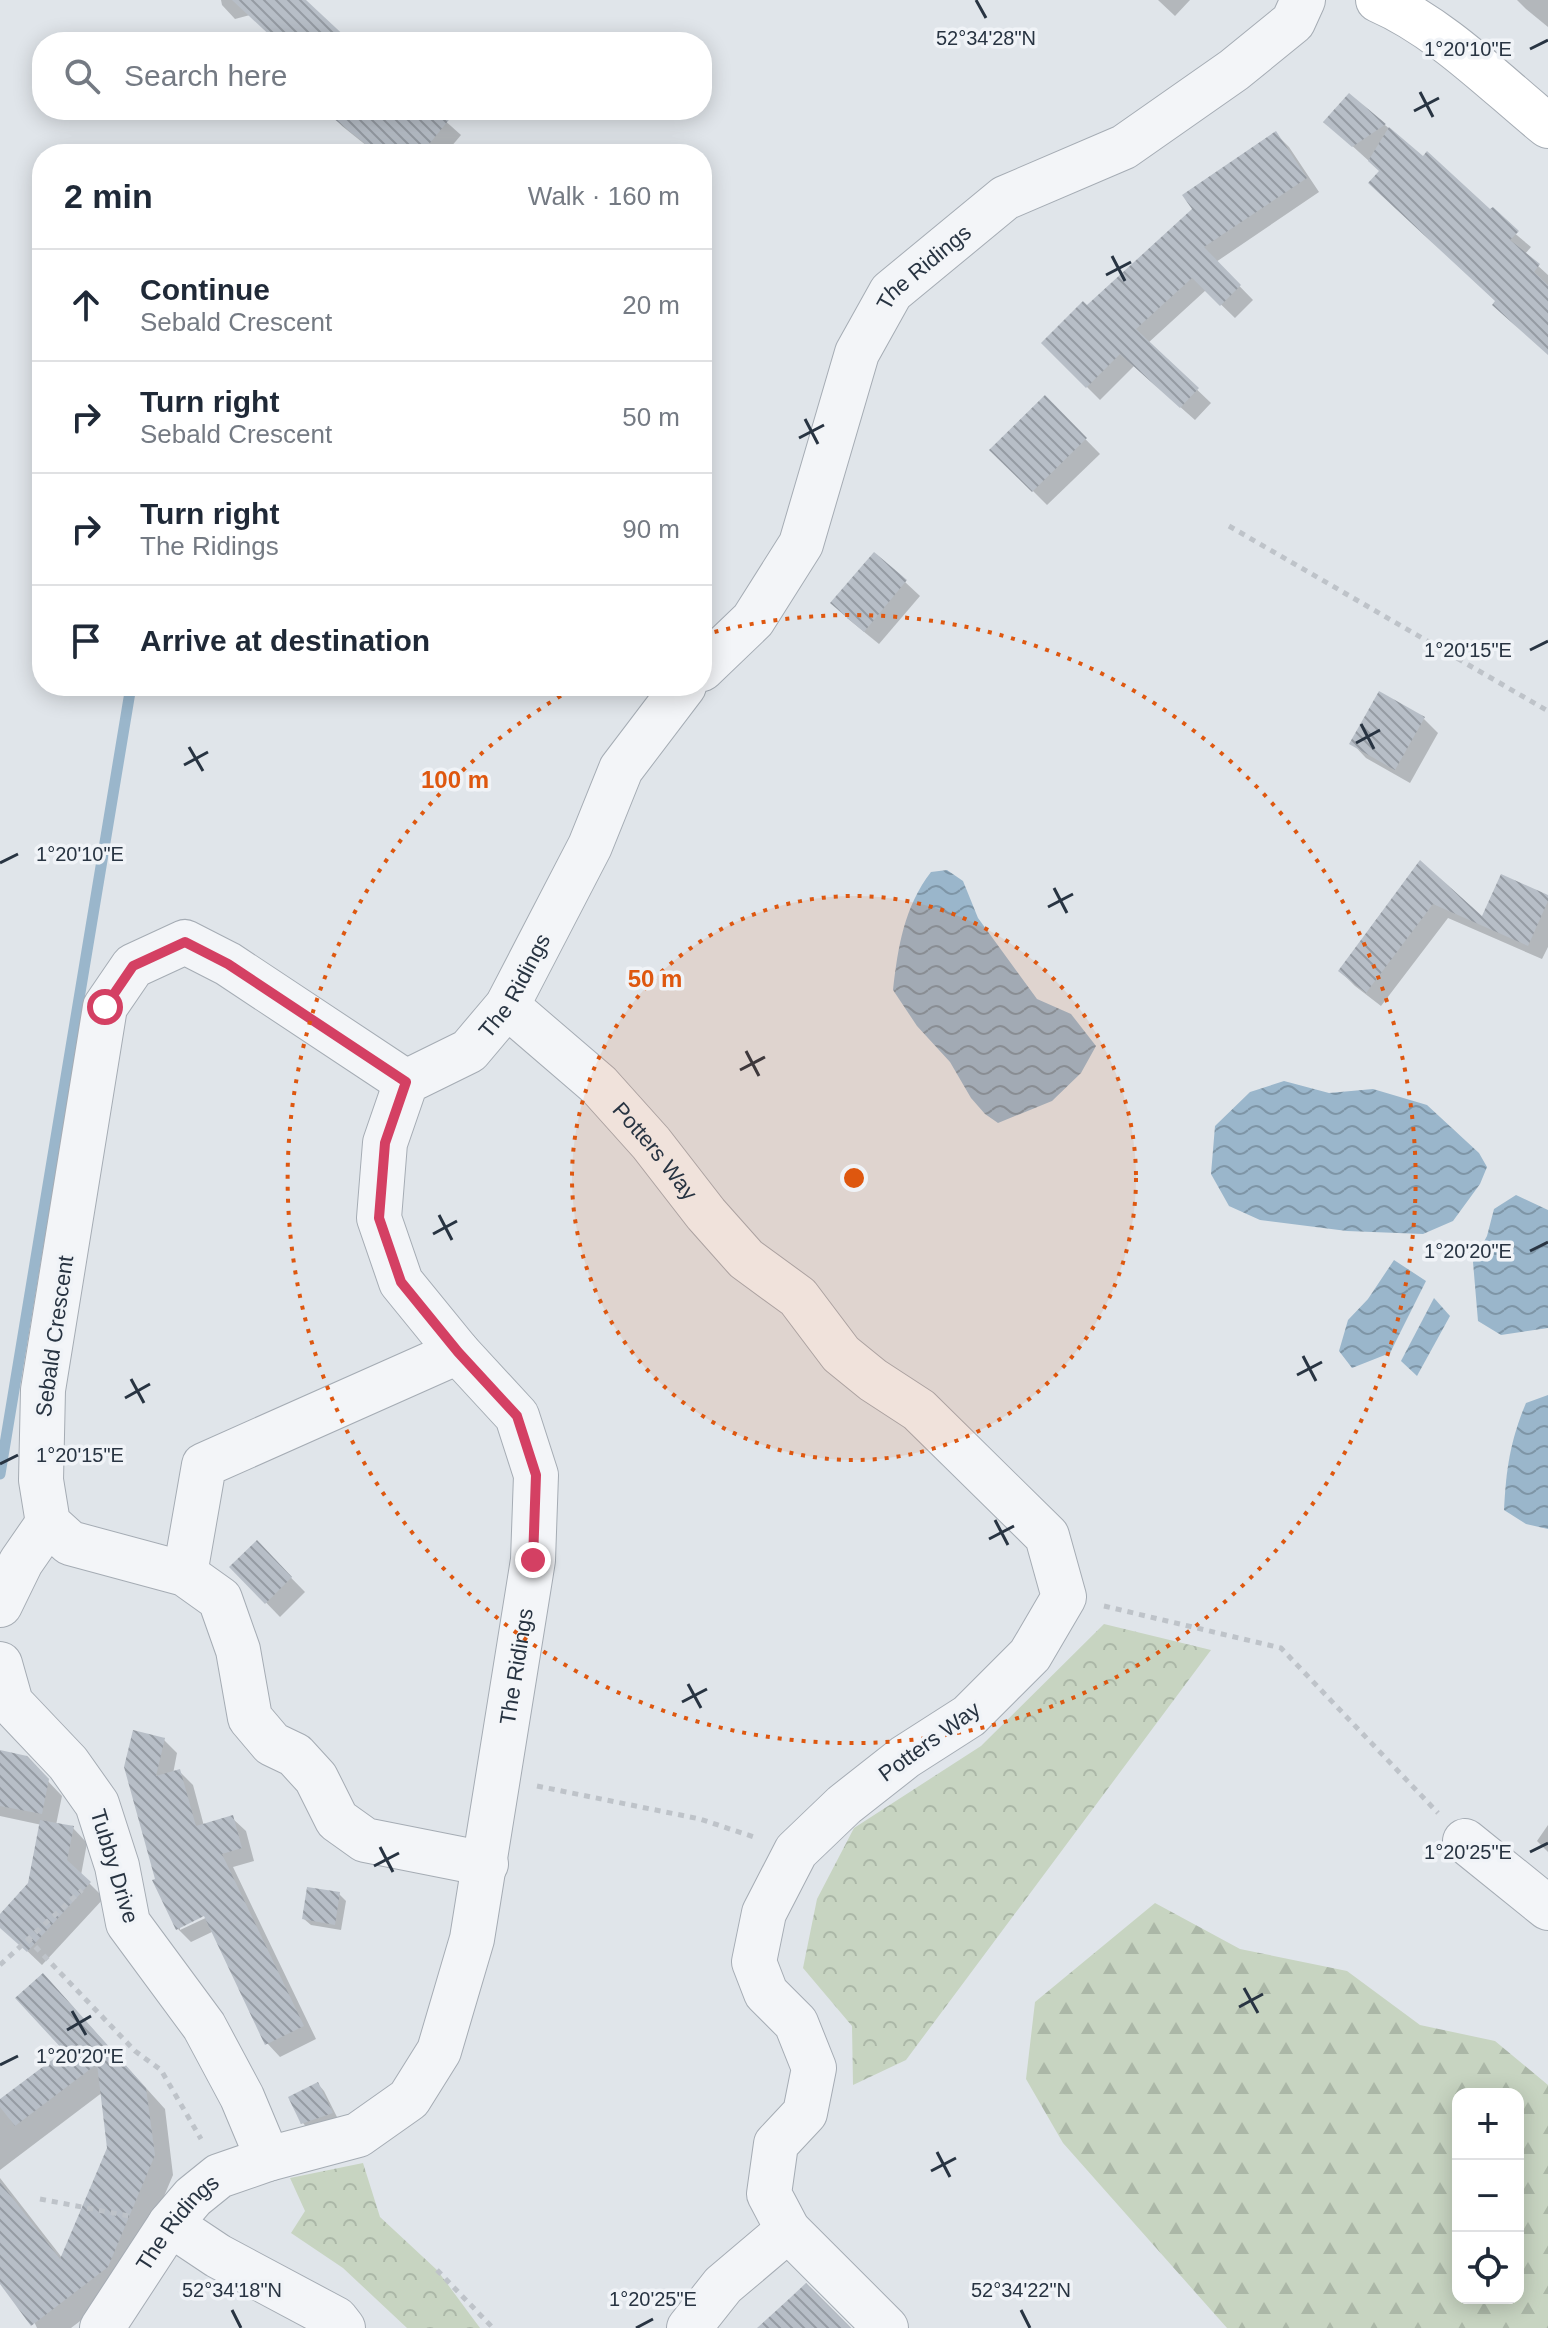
<!DOCTYPE html>
<meta charset="utf-8">
<style>
:root{--surface:#fff;--page:#f2f2f3;--text:#1f2937;--muted:#747a83;--line:#e0e1e3}
body{margin:0;font-family:Arial,sans-serif;background:var(--page);color:var(--text)}
.controls{position:absolute;right:24px;bottom:24px;display:grid;overflow:hidden;border-radius:16px;box-shadow:0 4px 20px #0003}
.controls button{width:72px;height:72px;display:grid;place-items:center;padding:0;border:0;border-bottom:2px solid var(--line);background:var(--surface);color:var(--text);font:40px sans-serif}
.stop{position:absolute;width:24px;height:24px;margin:-18px;border:6px solid #d44063;border-radius:50%;background:#fff}
.stop.end{background:#d44063;border-color:#fff;box-shadow:0 2px 8px #0008}
.list{margin:0;padding:0;list-style:none}
h2{display:flex;justify-content:space-between;align-items:center;height:104px;margin:0;padding:0 32px;font-size:34px}
h2 small{font-size:26px;font-weight:400;color:var(--muted)}
.list li{display:grid;grid-template-columns:52px 1fr auto;gap:24px;align-items:center;box-sizing:border-box;height:112px;padding:0 32px;border-top:2px solid var(--line)}
.list b{display:block;font-size:30px;white-space:nowrap}
.list p{margin:0;font-size:26px;white-space:nowrap;color:var(--muted)}
.list em{font-size:26px;font-style:normal;color:var(--muted)}
.icon{flex:none;width:44px;height:44px;fill:none;stroke:currentColor;stroke-width:2;stroke-linecap:round;stroke-linejoin:round}
.map{position:relative;flex:none;width:1548px;height:2328px;overflow:hidden}
.search{position:absolute;background:var(--surface);box-shadow:0 4px 20px #0003;left:32px;top:32px;width:680px;height:88px;display:flex;align-items:center;gap:20px;box-sizing:border-box;padding:0 28px;border-radius:32px;color:var(--muted);font-size:30px}
.panel{position:absolute;background:var(--surface);box-shadow:0 4px 20px #0003;left:32px;top:144px;width:680px;height:552px;border-radius:32px}
.map>svg:first-child{display:block}
</style>
<div class="map">
<svg width="1548" height="2328" viewBox="0 0 1548 2328">
<defs>
<pattern id="forest-firs" width="22" height="20" patternUnits="userSpaceOnUse" patternTransform="scale(2)"><rect width="22" height="20" fill="#c7d4c1"/><path d="M5 1l3.5 6h-7zM16 11l3.5 6h-7z" fill="#abb7a7"/></pattern>
<pattern id="park-crowns" width="20" height="18" patternUnits="userSpaceOnUse" patternTransform="scale(2)"><rect width="20" height="18" fill="#c7d4c1"/><path d="M2 6a3 3 0 1 1 6 0M12 15a3 3 0 1 1 6 0" fill="none" stroke="#abb7a7"/></pattern>
<pattern id="water-waves" width="16" height="10" patternUnits="userSpaceOnUse" patternTransform="scale(2)"><rect width="16" height="10" fill="#9ab6cb"/><path d="M0 5q4-4 8 0t8 0" fill="none" stroke="#7e95a6"/></pattern>
<pattern id="building-back-hatch" width="6" height="6" patternUnits="userSpaceOnUse" patternTransform="scale(2)"><rect width="6" height="6" fill="#b7bec7"/><path d="M-1 5l2 2M0 0l6 6M5-1l2 2" fill="none" stroke="#959ba3"/></pattern>
</defs>
<rect width="100%" height="100%" fill="#e0e5ea"/>
<!-- forest -->
<path fill="url(#forest-firs)" fill-rule="evenodd" d="M1155,1903L1240,1949L1347,1971L1420,2025L1495,2041L1548,2085V2328H1227L1063,2143L1026,2079L1035,2002ZM1458,2094H1518V2298H1458Z"/>
<!-- park -->
<g fill="url(#park-crowns)">
<path d="M1104,1624L1211,1650L906,2060L853,2085L852,2026L803,1968L817,1899L854,1828L981,1746Z"/>
<path d="M363,2163L380,2217L437,2270L480,2328H407L343,2268L291,2233L305,2211L290,2178Z"/>
</g>
<!-- water -->
<g fill="url(#water-waves)">
<path d="M947,870L963,881L978,918L1037,999L1071,1014L1096,1046L1081,1073L1052,1101L998,1123L985,1114L971,1098L950,1062L917,1026L893,990C898,947 904,907 931,872Z"/>
<path d="M1284,1081L1329,1093L1373,1089L1427,1105L1479,1153L1487,1167L1480,1184L1453,1221L1423,1234L1347,1231L1260,1220L1229,1206L1211,1174L1215,1126L1250,1092Z"/>
<path d="M1516,1195L1548,1210V1328L1501,1335L1478,1321L1473,1262L1487,1236L1494,1209Z"/>
<path d="M1394,1260L1426,1281L1390,1353L1352,1368L1339,1351L1348,1320L1368,1299Z"/>
<path d="M1434,1298L1450,1316L1417,1376L1401,1361Z"/>
<path d="M1548,1395V1529L1526,1524L1504,1510C1506,1470 1510,1441 1526,1403Z"/>
</g>
<!-- shadow -->
<g fill="#0003" fill-rule="evenodd">
<path d="M221,0H303L348,42H279L250,15L235,19L222,5Z"/>
<path d="M1158,0H1190L1175,16Z"/>
<path d="M1517,0H1548V27L1526,9Z"/>
<path d="M1349,95L1531,247L1525,254L1548,275V354L1497,302L1381,172L1326,122Z"/>
<path d="M331,110H433L461,135L445,154H377L342,126L329,112Z"/>
<path d="M1276,134L1289,147L1319,192L1216,262L1253,300L1235,318L1206,290L1148,343L1211,403L1195,420L1134,366L1100,400L1043,343L1087,308Z"/>
<path d="M1045,398L1100,454L1047,505L992,450Z"/>
<path d="M905,582L920,596L879,644L847,618Z"/>
<path d="M1424,719L1438,733L1410,783L1366,758L1352,743Z"/>
<path d="M1420,863L1483,920L1548,897V947L1542,959L1448,918L1381,1006L1355,986L1340,971Z"/>
<path d="M257,1543L305,1592L280,1617L232,1567Z"/>
<path d="M164,1740L177,1753L173,1774L180,1772L193,1785L204,1826L232,1818L246,1831L254,1861L233,1867L316,2039L280,2057L267,2043L214,1931L191,1942L178,1929L158,1880L126,1765ZM212,1910L214,1914L180,1930V1926Z"/>
<path d="M0,1752L26,1758L62,1796L56,1825L73,1828L87,1843L81,1875L104,1898L42,1965L0,1925V1917L30,1884L42,1825L0,1816Z"/>
<path d="M1548,1825V1852L1537,1841Z"/>
<path d="M339,1894L346,1901L341,1930L311,1925L304,1919Z"/>
<path d="M61,1994L165,2109L173,2175L126,2286L71,2328H37L0,2248V2178L63,2259L109,2148L103,2092L0,2170V2102L67,2051Z"/>
<path d="M318,2084L324,2091L338,2119L309,2130L303,2123Z"/>
</g>
<g fill="none" stroke-linecap="round" stroke-linejoin="round">
<!-- stream -->
<path stroke="#9ab6cb" stroke-width="11" d="M0,1474L131,686"/>
</g>
<!-- building -->
<g fill="url(#building-back-hatch)">
<path d="M232,0H306L351,42H277Z"/>
<path d="M1349,93L1386,124L1352,147L1323,122Z"/>
<path d="M323,110H457L421,154H378Z"/>
<path d="M1389,127L1423,156L1427,151L1490,209L1493,207L1519,231L1510,240L1540,264L1534,272L1548,285V355L1492,305L1495,301L1368,183L1379,171L1368,161Z"/>
<path d="M1276,131L1307,178L1204,247L1241,285L1220,306L1192,278L1136,329L1199,388L1180,408L1120,354L1086,388L1041,343L1083,301L1087,305L1192,209L1182,195Z"/>
<path d="M1045,395L1087,438L1032,492L989,450Z"/>
<path d="M874,552L907,580L864,632L830,603Z"/>
<path d="M1379,691L1425,717L1395,770L1349,744Z"/>
<path d="M1420,860L1482,916L1501,874L1548,895V901L1528,946L1433,904L1366,993L1338,971Z"/>
<path d="M257,1540L292,1577L265,1604L229,1567Z"/>
<path d="M133,1730L165,1738L156,1776L180,1769L196,1826L233,1815L242,1848L222,1854L304,2026L265,2045L204,1916L176,1930L152,1880L155,1879L124,1767Z"/>
<path d="M0,1750L27,1756L49,1779L42,1814L0,1806Z"/>
<path d="M40,1820L74,1826L67,1860L91,1882L27,1952L0,1928V1914L28,1883Z"/>
<path d="M307,1887L340,1892L335,1925L302,1919Z"/>
<path d="M43,1973L146,2088L155,2155L108,2267L31,2326L0,2284V2182L60,2259L107,2148L97,2064L15,2126L0,2107V2099L64,2051L15,1998Z"/>
<path d="M318,2082L333,2113L301,2124L288,2097Z"/>
<path d="M806,2283L851,2328H757L790,2298Z"/>
</g>
<g fill="none" stroke-linecap="round" stroke-linejoin="round">
<!-- street casing -->
<g stroke="#a5acb4" stroke-width="46">
<g id="street">
<path id="s1" d="M702,669L753,620L801,544L857,353L891,292L1005,198L1124,147L1234,70L1293,22L1303,0"/>
<path id="s2" d="M507,1006L599,1085L651,1143L706,1214L746,1259L798,1297L841,1354L873,1380L919,1410L1047,1536L1064,1597L1030,1655L969,1716L905,1757L844,1805L796,1851L764,1913L754,1962L766,1993L796,2023L814,2068L805,2113L776,2144L769,2194L788,2230L886,2328"/>
<path d="M406,1082L228,964L185,942L133,966L105,1007L43,1390L41,1480L48,1523L70,1543L185,1574L220,1599L238,1650L250,1718L272,1744L295,1755L316,1778L337,1820L365,1840L486,1864"/>
<path d="M185,1574L204,1465L458,1352"/>
<path d="M0,1605L21,1562L48,1523"/>
<path d="M0,1664L11,1703L68,1763L97,1804L117,1866L128,1923L204,2026L242,2097L268,2159"/>
<path d="M1465,1841L1548,1908"/>
<path d="M170,2224L218,2256L336,2319L343,2328"/>
<path id="s3" d="M102,2328L170,2224L193,2197L219,2176L268,2159L358,2135L409,2099L439,2051L472,1939L533,1560L536,1475L517,1416L458,1352L401,1282L379,1218L385,1143L406,1082L469,1051L507,1006L590,846L621,769L684,686"/>
<path d="M689,2328L723,2285L788,2230"/>
</g>
</g>
<!-- secondary casing -->
<g stroke="#a5acb4" stroke-width="46">
<path id="secondary" d="M1378,0C1442,28 1495,83 1548,126"/>
</g>
<!-- path -->
<g stroke="#bec3c9" stroke-width="5" stroke-dasharray="6 6" stroke-linecap="butt">
<path d="M1229,526L1548,711"/>
<path d="M1104,1606L1281,1648L1438,1813"/>
<path d="M537,1786L700,1819L757,1838"/>
<path d="M27,1938L135,2051L161,2070L201,2139"/>
<path d="M0,1965L82,1890"/>
<path d="M40,2199L129,2216"/>
<path d="M437,2270L493,2328"/>
</g>
<!-- street -->
<use href="#street" stroke="#f3f5f8" stroke-width="44"/>
<!-- secondary -->
<use href="#secondary" stroke="#fff" stroke-width="44"/>
</g>
<g fill="none" stroke-linecap="round" stroke-linejoin="round">
<!-- route -->
<path stroke="#d44063" stroke-width="10" d="M105,1007L133,966L185,942L228,964L406,1082L385,1143L379,1218L401,1282L458,1352L517,1416L536,1475L533,1560"/>
</g>
<!-- ticks -->
<path fill="none" stroke="#283442" stroke-width="3" d="M976,0L986,18M1530,49L1548,40M1420,92L1433,117M1414,111L1439,98M1112,256L1125,281M1106,275L1131,262M805,419L818,444M799,438L824,425M1530,650L1548,641M1361,724L1374,749M1356,743L1380,730M189,747L203,771M184,765L208,752M0,863L18,854M1054,888L1067,913M1048,907L1073,894M746,1051L759,1076M740,1070L765,1057M439,1215L452,1240M433,1234L457,1221M1530,1251L1548,1242M1303,1356L1316,1381M1297,1375L1322,1362M131,1379L144,1403M125,1398L150,1384M0,1464L18,1455M995,1520L1008,1545M989,1539L1014,1526M688,1684L701,1708M682,1702L707,1689M380,1847L393,1872M1530,1852L1548,1843M374,1866L399,1853M1244,1988L1258,2013M1239,2007L1263,1994M72,2011L86,2035M67,2030L91,2016M0,2065L18,2056M937,2152L950,2177M931,2171L956,2158M232,2310L241,2328M1021,2310L1030,2328M636,2328L653,2319"/>
<!-- distance rings -->
<circle cx="854" cy="1178" r="282" fill="#de570f" fill-opacity=".12"/>
<g fill="none" stroke="#de570f" stroke-width="4" stroke-dasharray="4 8">
<circle cx="854" cy="1178" r="282"/>
<path d="M703 635A564 564 0 1 1 576 687"/>
</g>
<g text-anchor="middle" stroke-width="7" stroke-linejoin="round" paint-order="stroke">
<!-- street labels -->
<g font-size="22" fill="#283442" stroke="#f0f3f7">
<text dy="8" stroke="none"><textPath href="#s1" startOffset="470">The Ridings</textPath></text>
<text dy="8" stroke="none"><textPath href="#s3" startOffset="1640">The Ridings</textPath></text>
<text dy="8" stroke="none"><textPath href="#s2" startOffset="208">Potters Way</textPath></text>
<text transform="translate(54 1336) rotate(-82)" y="8">Sebald Crescent</text>
<text dy="8" stroke="none"><textPath href="#s3" startOffset="850">The Ridings</textPath></text>
<text transform="translate(929 1741) rotate(-36)" y="8">Potters Way</text>
<text transform="translate(115 1866) rotate(73)" y="8">Tubby Drive</text>
<text dy="8" stroke="none"><textPath href="#s3" startOffset="130">The Ridings</textPath></text>
</g>
</g>
<g font-size="20" text-anchor="middle" fill="#283442" stroke="#f0f3f7" stroke-width="7" stroke-linejoin="round" paint-order="stroke">
<text x="986" y="45">52°34'28"N</text>
<text x="1468" y="56">1°20'10"E</text>
<text x="1468" y="657">1°20'15"E</text>
<text x="80" y="861">1°20'10"E</text>
<text x="1468" y="1258">1°20'20"E</text>
<text x="80" y="1462">1°20'15"E</text>
<text x="1468" y="1859">1°20'25"E</text>
<text x="80" y="2063">1°20'20"E</text>
<text x="232" y="2297">52°34'18"N</text>
<text x="1021" y="2297">52°34'22"N</text>
<text x="653" y="2306">1°20'25"E</text>
</g>
<circle cx="854" cy="1178" r="12" fill="#de570f" stroke="#f0f3f7" stroke-width="4"/>
<g font-size="24" text-anchor="middle" font-weight="bold" fill="#de570f" stroke="#f0f3f7" stroke-width="7" stroke-linejoin="round" paint-order="stroke">
<text x="455" y="788">100 m</text>
<text x="655" y="987">50 m</text>
</g>
</svg>
<div class="controls">
<button>+</button>
<button>−</button>
<button><svg class="icon" aria-label="locate" viewBox="0 0 24 24"><circle cx="12" cy="12" r="6"/><path d="M12 2v4M12 18v4M2 12h4M18 12h4"/></svg></button>
</div>
<div class="stop" style="left:105px;top:1007px"></div>
<div class="stop end" style="left:533px;top:1560px"></div>
<div class="search"><svg class="icon" aria-label="search" viewBox="0 0 24 24"><circle cx="10" cy="10" r="6"/><path d="M15 15l6 6"/></svg>Search here</div>
<section class="panel">
<h2>2 min<small>Walk · 160 m</small></h2>
<ul class="list">
<li><svg class="icon" aria-label="ahead" viewBox="0 0 24 24"><path d="M12 20V5M6 11l6-6 6 6"/></svg><div><b>Continue</b><p>Sebald Crescent</p></div><em>20 m</em></li>
<li><svg class="icon" aria-label="right" viewBox="0 0 24 24"><path d="M7 20v-9h11M14 6l5 5-5 5"/></svg><div><b>Turn right</b><p>Sebald Crescent</p></div><em>50 m</em></li>
<li><svg class="icon" aria-label="right" viewBox="0 0 24 24"><path d="M7 20v-9h11M14 6l5 5-5 5"/></svg><div><b>Turn right</b><p>The Ridings</p></div><em>90 m</em></li>
<li><svg class="icon" aria-label="arrive" viewBox="0 0 24 24"><path d="M6 21V4h12l-3 4 3 4H6"/></svg><div><b>Arrive at destination</b></div></li>
</ul>
</section>
</div>
